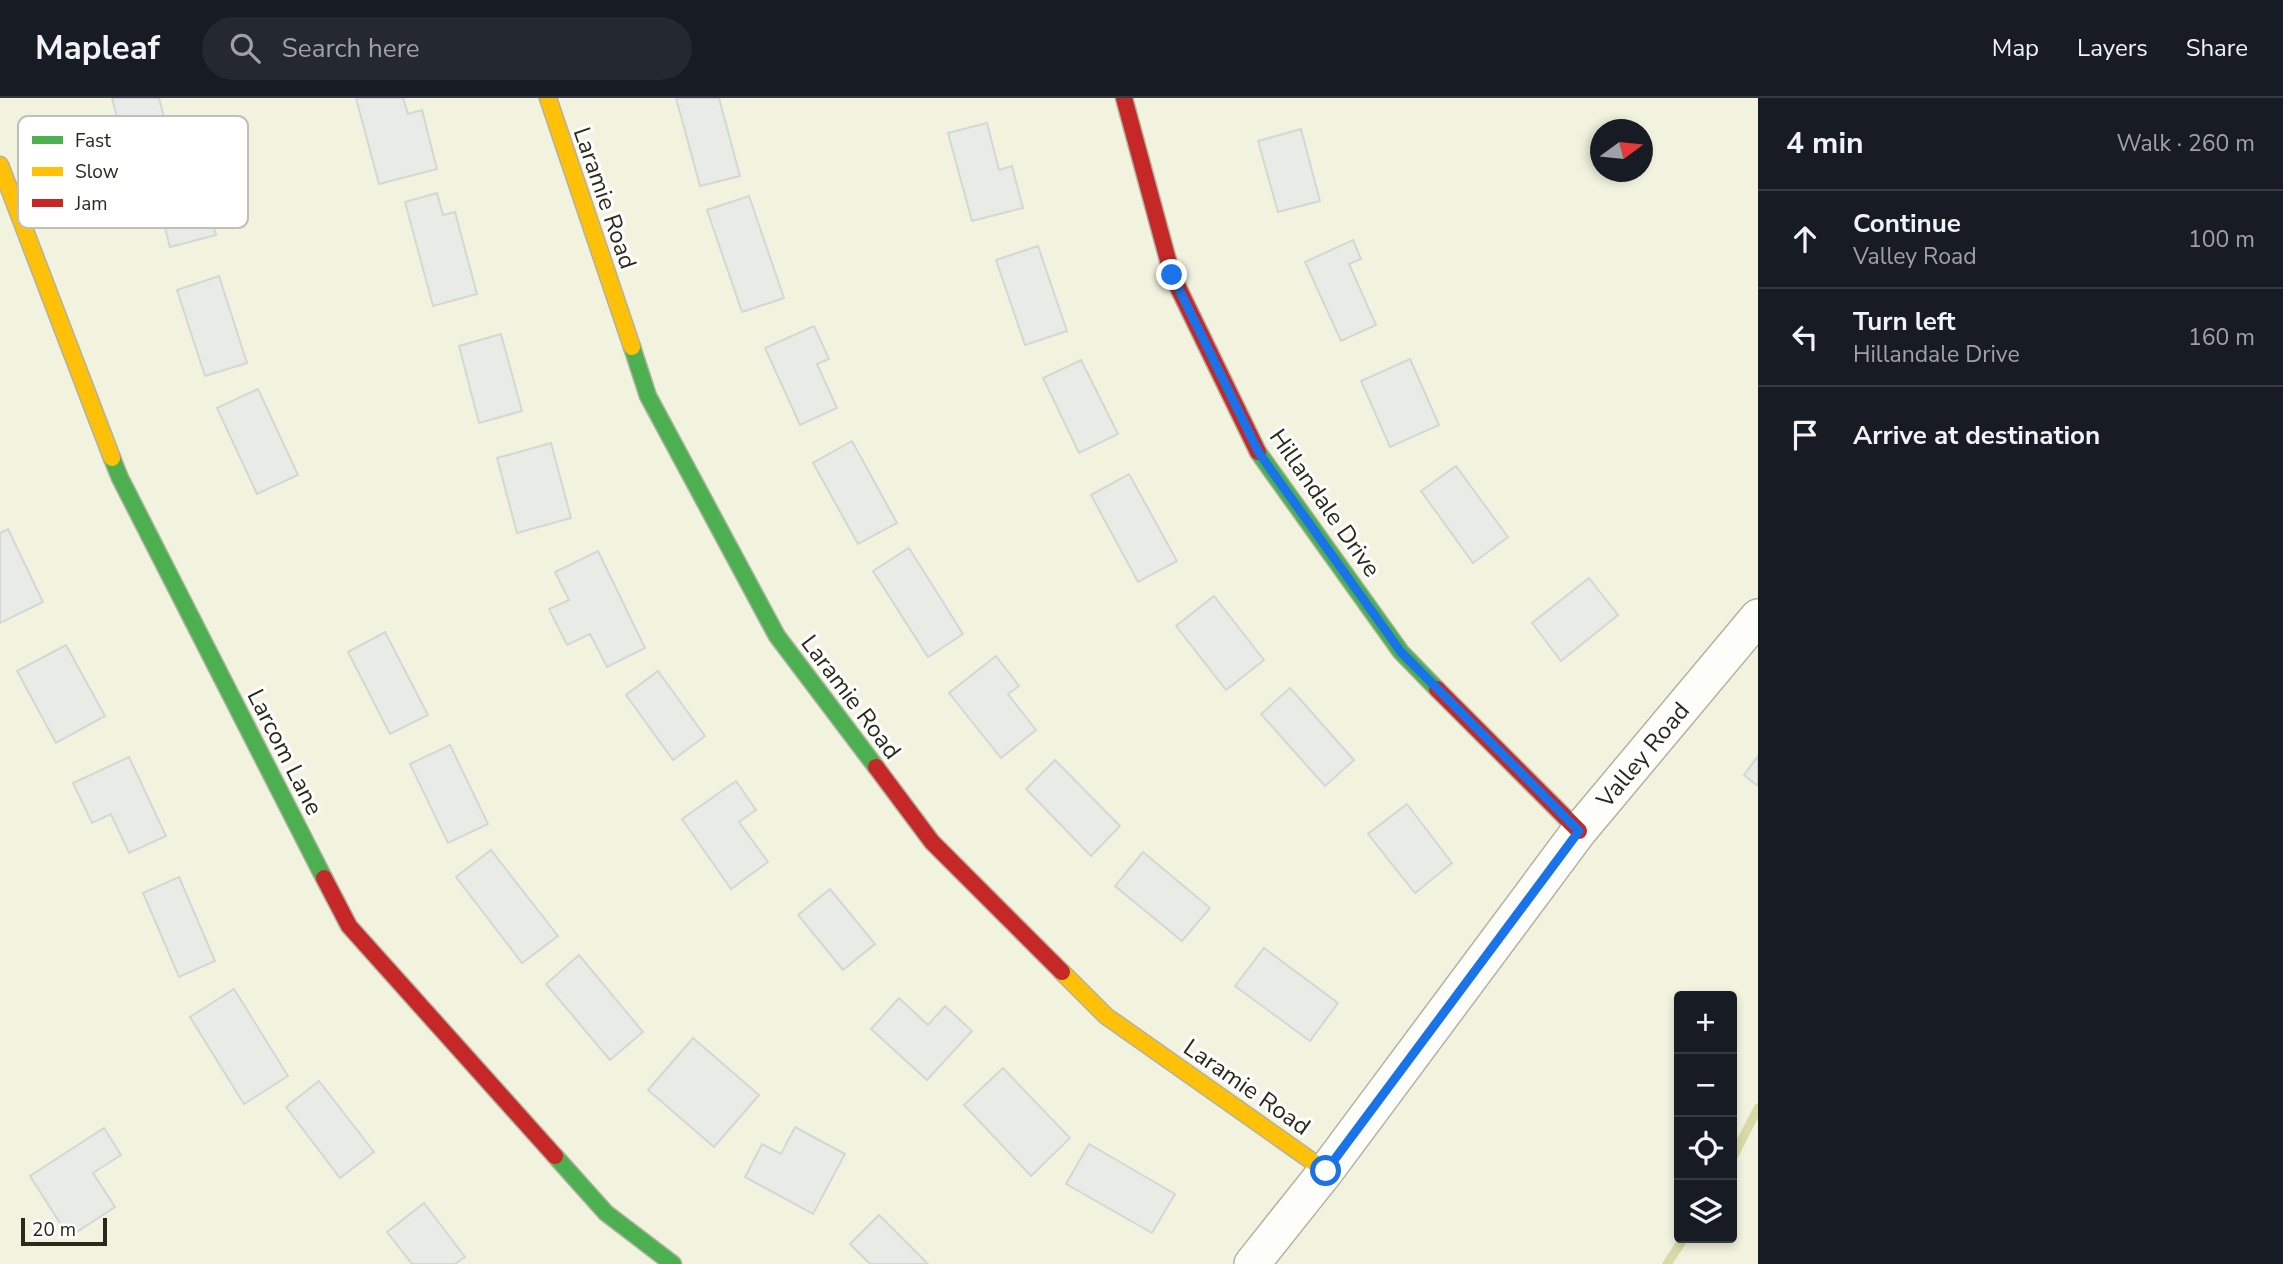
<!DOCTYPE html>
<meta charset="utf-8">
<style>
:root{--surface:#171b24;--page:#242831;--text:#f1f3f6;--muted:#9ea1a6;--line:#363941}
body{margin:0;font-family:"Nunito Sans",sans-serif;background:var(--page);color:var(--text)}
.controls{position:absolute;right:21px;bottom:21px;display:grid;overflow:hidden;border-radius:7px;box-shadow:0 4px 10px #0003}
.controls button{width:63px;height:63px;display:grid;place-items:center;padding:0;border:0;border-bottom:2px solid var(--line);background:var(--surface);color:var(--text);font:35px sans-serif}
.compass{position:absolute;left:1590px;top:21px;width:63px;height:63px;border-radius:50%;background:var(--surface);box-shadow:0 4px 10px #0003;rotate:75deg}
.scale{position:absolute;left:21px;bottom:18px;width:86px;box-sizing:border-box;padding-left:7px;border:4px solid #292a1c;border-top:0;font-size:19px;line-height:24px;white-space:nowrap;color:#292a1c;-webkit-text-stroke:5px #fff;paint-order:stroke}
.stop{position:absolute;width:21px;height:21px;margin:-16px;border:5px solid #1a73e8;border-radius:50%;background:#fff}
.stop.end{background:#1a73e8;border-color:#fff;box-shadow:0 2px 7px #0008}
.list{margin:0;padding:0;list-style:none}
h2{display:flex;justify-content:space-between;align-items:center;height:91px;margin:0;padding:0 28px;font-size:30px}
h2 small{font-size:23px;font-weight:400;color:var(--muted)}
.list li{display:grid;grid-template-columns:46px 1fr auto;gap:21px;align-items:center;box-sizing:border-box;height:98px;padding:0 28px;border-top:2px solid var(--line)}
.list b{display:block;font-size:26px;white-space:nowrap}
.list p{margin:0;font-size:23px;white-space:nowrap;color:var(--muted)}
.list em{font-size:23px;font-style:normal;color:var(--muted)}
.icon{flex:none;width:38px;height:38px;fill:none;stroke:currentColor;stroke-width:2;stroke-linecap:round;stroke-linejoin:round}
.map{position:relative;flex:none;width:1758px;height:1166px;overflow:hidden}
header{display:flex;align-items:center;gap:42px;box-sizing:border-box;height:98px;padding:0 35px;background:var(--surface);border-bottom:2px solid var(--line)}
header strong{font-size:33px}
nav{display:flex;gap:38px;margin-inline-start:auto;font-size:24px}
.search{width:490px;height:63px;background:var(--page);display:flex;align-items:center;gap:18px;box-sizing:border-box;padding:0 24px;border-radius:38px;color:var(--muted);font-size:26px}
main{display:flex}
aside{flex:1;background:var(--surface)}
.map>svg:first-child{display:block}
</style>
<header>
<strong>Mapleaf</strong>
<div class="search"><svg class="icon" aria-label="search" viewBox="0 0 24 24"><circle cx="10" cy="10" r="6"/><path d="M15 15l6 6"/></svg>Search here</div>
<nav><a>Map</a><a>Layers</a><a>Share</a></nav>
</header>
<main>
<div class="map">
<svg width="1758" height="1166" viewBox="0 0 1758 1166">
<rect width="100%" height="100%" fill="#f2f3df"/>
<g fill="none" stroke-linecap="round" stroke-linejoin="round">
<!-- stream -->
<g stroke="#d9dba6" stroke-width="9">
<path d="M1732,1061L1758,1010"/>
<path d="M1667,1166L1684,1140"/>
</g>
</g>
<!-- building -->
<g fill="#e8ebe6" stroke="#d4d8d4" stroke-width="2">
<path d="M112,0H159L165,23L121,35Z"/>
<path d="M356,0H403L408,16L422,12L437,71L379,86Z"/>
<path d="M676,0H719L740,78L700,88Z"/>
<path d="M987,25L999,72L1012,68L1023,110L972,123L948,35Z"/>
<path d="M1301,31L1320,103L1278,114L1258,43Z"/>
<path d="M192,48L216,137L170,149L156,97L135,103L125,66Z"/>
<path d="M437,95L443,117L455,114L477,196L433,208L405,104Z"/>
<path d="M749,98L784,200L742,214L707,112Z"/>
<path d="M1353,142L1361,161L1349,166L1376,227L1341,243L1305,164Z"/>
<path d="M1038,148L1067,233L1025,247L996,162Z"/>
<path d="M219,178L247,265L205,278L177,192Z"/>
<path d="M814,228L829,261L817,266L837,310L800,327L765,250Z"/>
<path d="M501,236L522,313L479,325L459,248Z"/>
<path d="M1410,261L1439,327L1390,349L1361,283Z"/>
<path d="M1081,262L1118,336L1079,355L1043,280Z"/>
<path d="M258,291L298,377L257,396L217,310Z"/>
<path d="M852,343L897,425L858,446L813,365Z"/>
<path d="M551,345L571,420L517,435L497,360Z"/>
<path d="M1456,368L1508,439L1473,465L1421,393Z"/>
<path d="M1129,376L1177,463L1138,484L1091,397Z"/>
<path d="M8,431L43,504L0,525V435Z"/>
<path d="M909,450L963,536L928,559L873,473Z"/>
<path d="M598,453L645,550L607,569L590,536L567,547L549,511L569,502L555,474Z"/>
<path d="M1589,480L1618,517L1561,563L1532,525Z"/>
<path d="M1214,498L1264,562L1226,592L1176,528Z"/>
<path d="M385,534L428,617L390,636L348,554Z"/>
<path d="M66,547L105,618L56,645L17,573Z"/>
<path d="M996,558L1019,588L1008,596L1036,632L1001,660L949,595Z"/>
<path d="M658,573L705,638L673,662L626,597Z"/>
<path d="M1290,590L1354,662L1325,688L1261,616Z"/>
<path d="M450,647L488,726L448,745L410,666Z"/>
<path d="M1758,658V688L1744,677Z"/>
<path d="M129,659L166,738L129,755L111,716L92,725L73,685Z"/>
<path d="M1055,662L1120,728L1091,758L1026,691Z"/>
<path d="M736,683L756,712L739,724L768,764L731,791L682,721Z"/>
<path d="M1407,706L1452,765L1415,795L1368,736Z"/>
<path d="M491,752L558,838L522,865L456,779Z"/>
<path d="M1143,754L1210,810L1182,843L1115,788Z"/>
<path d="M179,779L215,863L179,879L143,795Z"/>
<path d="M830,791L875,846L843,872L798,817Z"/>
<path d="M1264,850L1338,905L1310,943L1235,888Z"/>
<path d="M579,857L643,934L610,962L546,886Z"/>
<path d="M234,891L288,978L244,1006L190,919Z"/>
<path d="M899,900L928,927L945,908L972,933L927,982L871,931Z"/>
<path d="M693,940L759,997L714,1049L648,992Z"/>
<path d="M1003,970L1070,1040L1031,1078L964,1007Z"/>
<path d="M319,983L374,1054L340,1080L286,1009Z"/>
<path d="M795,1029L845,1056L813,1116L745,1079L762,1046L781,1056Z"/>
<path d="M104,1030L121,1057L93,1075L115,1109L69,1139L30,1078Z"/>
<path d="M1089,1046L1175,1096L1152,1135L1066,1086Z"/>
<path d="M424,1105L465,1159L455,1166H412L387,1134Z"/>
<path d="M879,1117L928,1166H870L850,1146Z"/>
</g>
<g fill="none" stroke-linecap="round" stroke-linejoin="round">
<!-- street casing -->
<g stroke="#b2b2a3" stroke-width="38">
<path id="street" d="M1252,1166L1326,1073L1579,733L1758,519"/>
</g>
<!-- fast casing -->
<g stroke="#b2b2a3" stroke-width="19">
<g id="fast">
<path d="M632,249L648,298L777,538L876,669"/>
<path d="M1258,354L1401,554L1437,591"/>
<path d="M112,360L120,380L324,780"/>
<path d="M555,1058L606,1115L673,1166"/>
</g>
</g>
<!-- slow casing -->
<g stroke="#b2b2a3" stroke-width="19">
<g id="slow">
<path d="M548,0L632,249"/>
<path d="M0,67L112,360"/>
<path d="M1062,874L1106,918L1326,1073"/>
</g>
</g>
<!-- jam casing -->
<g stroke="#b2b2a3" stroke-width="19">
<g id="jam">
<path d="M1124,0L1172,177L1258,354"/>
<path d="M1437,591L1579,733"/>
<path d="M876,669L932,744L1062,874"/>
<path d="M324,780L349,828L555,1058"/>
</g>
</g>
<!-- street -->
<use href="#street" stroke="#fdfdfa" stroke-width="35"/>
<!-- fast -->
<use href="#fast" stroke="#4caf50" stroke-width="16"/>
<!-- slow -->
<use href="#slow" stroke="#ffc107" stroke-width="16"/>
<!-- jam -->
<use href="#jam" stroke="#c62828" stroke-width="16"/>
</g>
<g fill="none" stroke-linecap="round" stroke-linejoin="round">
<!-- route -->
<path stroke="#1a73e8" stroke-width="9" d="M1172,177L1259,355L1401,554L1579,733L1326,1073"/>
</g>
<g text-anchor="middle" stroke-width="6" stroke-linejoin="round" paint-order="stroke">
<!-- street labels -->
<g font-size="24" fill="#292a1c" stroke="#fff">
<text transform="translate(605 100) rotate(71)" y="8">Laramie Road</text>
<text transform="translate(1325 405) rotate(55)" y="8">Hillandale Drive</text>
<text transform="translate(851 599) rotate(53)" y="8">Laramie Road</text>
<text transform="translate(285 654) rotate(63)" y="8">Larcom Lane</text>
<text transform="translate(1643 657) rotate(-50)" y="8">Valley Road</text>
<text transform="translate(1247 989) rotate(35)" y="8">Laramie Road</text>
</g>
</g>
<!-- legend -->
<rect x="18" y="18" width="230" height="112" rx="10" fill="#fff" stroke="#bfbfbb" stroke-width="2"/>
<rect x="32" y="38" width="31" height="8" fill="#4caf50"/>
<rect x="32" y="69" width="31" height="9" fill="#ffc107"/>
<rect x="32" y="101" width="31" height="8" fill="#c62828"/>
<g font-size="19" fill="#292a1c">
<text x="75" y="49">Fast</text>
<text x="75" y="80">Slow</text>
<text x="75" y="112">Jam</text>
</g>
</svg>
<div class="controls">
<button>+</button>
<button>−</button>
<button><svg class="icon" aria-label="locate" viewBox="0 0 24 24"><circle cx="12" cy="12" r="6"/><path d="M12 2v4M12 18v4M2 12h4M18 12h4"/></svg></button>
<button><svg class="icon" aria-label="layers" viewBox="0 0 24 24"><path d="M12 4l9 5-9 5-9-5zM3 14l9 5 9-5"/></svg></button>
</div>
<svg class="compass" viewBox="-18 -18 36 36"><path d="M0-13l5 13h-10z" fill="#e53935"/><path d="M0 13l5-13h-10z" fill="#9ea1a6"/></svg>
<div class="scale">20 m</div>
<div class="stop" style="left:1326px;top:1073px"></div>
<div class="stop end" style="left:1172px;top:177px"></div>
</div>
<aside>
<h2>4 min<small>Walk · 260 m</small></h2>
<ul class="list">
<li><svg class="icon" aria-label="ahead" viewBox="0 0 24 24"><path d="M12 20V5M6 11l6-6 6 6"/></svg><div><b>Continue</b><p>Valley Road</p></div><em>100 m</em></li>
<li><svg class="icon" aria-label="left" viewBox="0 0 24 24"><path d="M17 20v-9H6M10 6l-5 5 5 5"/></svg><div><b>Turn left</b><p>Hillandale Drive</p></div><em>160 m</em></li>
<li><svg class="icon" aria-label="arrive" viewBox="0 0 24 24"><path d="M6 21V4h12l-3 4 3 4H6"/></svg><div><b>Arrive at destination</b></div></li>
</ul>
</aside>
</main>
